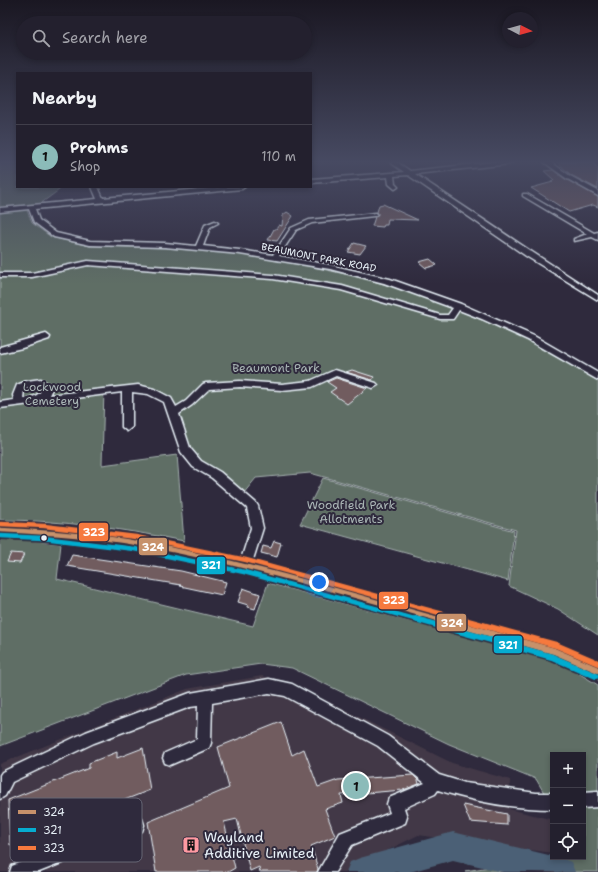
<!DOCTYPE html>
<meta charset="utf-8">
<style>
:root{--surface:#23202e;--page:#2f2d3a;--text:#f1f3f6;--muted:#a3a3aa;--line:#403e4a;--accent:#8bbbb9}
body{margin:0;font-family:"Shantell Sans",sans-serif;background:var(--page);color:var(--text)}
.controls{position:absolute;right:12px;bottom:12px;display:grid;overflow:hidden;border-radius:0px;box-shadow:0 2px 6px #0003}
.controls button{width:36px;height:36px;display:grid;place-items:center;padding:0;border:0;border-bottom:1px solid var(--line);background:var(--surface);color:var(--text);font:20px sans-serif}
.compass{position:absolute;left:502px;top:12px;width:36px;height:36px;border-radius:50%;background:var(--surface);box-shadow:0 2px 6px #0003;rotate:96deg}
.you{position:absolute;left:319px;top:582px;width:14px;height:14px;margin:-10px;border:3px solid #fff;border-radius:50%;background:#1a73e8;box-shadow:0 0 0 6px #1a73e833}
.badge{display:grid;place-items:center;width:26px;height:26px;border-radius:50%;background:var(--accent);color:#111;font-size:13px;font-weight:700}
.pin{position:absolute;translate:-50% -50%;border:2px solid #fff;box-shadow:0 1px 4px #0006}
.list{margin:0;padding:0;list-style:none}
h2{display:flex;justify-content:space-between;align-items:center;height:52px;margin:0;padding:0 16px;font-size:17px}
h2 small{font-size:13px;font-weight:400;color:var(--muted)}
.list li{display:grid;grid-template-columns:26px 1fr auto;gap:12px;align-items:center;box-sizing:border-box;height:64px;padding:0 16px;border-top:1px solid var(--line)}
.list b{display:block;font-size:15px;white-space:nowrap}
.list p{margin:0;font-size:13px;white-space:nowrap;color:var(--muted)}
.list em{font-size:13px;font-style:normal;color:var(--muted)}
.icon{flex:none;width:22px;height:22px;fill:none;stroke:currentColor;stroke-width:2;stroke-linecap:round;stroke-linejoin:round}
.map{position:relative;flex:none;width:598px;height:872px;overflow:hidden}
.search{position:absolute;background:var(--surface);box-shadow:0 2px 6px #0003;left:16px;top:16px;width:296px;height:44px;display:flex;align-items:center;gap:10px;box-sizing:border-box;padding:0 14px;border-radius:22px;color:var(--muted);font-size:15px}
.panel{position:absolute;background:var(--surface);box-shadow:0 2px 6px #0003;left:16px;top:72px;width:296px;height:116px;border-radius:0px}
.map>svg:first-child{display:block}
</style>
<div class="map">
<svg width="598" height="872" viewBox="0 0 598 872">
<rect width="100%" height="100%" fill="#2f2a3d"/>
<filter id="ink" filterUnits="userSpaceOnUse"><feTurbulence type="fractalNoise" baseFrequency=".025" numOctaves="2"/><feDisplacementMap in="SourceGraphic" scale="8" xChannelSelector="R" yChannelSelector="G"/><feConvolveMatrix kernelMatrix="1 2 1 2 8 2 1 2 1" color-interpolation-filters="sRGB"/></filter>
<g filter="url(#ink)">
<!-- built -->
<path fill="#433947" d="M262,676L288,682L452,763L510,780L509,809L553,820V853L418,835L354,867L348,872H0V764L187,689Z"/>
<!-- green -->
<g fill="#5f6e65" stroke="#a4b0ae">
<path d="M0,162H17V187H63L40,204L0,209Z"/>
<path d="M26,208L32,223L51,237L90,246L166,248L241,254L299,264L363,278L407,291L460,310L527,341L598,381V635L558,609L509,586L516,530L310,473L256,478L243,494L201,462L190,447L179,416L172,399L155,389L139,385L104,388L102,465L177,455L184,541C124,529 61,520 0,520V211Z"/>
<path d="M323,478L514,531L508,581L300,524Z"/>
<path d="M3,537L61,544L57,579L253,626L268,583L560,662L598,685V872L465,871L553,857H583V755H553V808L536,779L449,744L292,668L261,664L186,675L0,746V543Z"/>
</g>
<g fill="none" stroke-linecap="round" stroke-linejoin="round">
<!-- river -->
<path fill="#4b6176" fill-rule="evenodd" d="M453,832L561,858L571,862L575,872H503L453,860L410,872H346L350,862L360,858Z"/>
</g>
<!-- building -->
<g fill="#715c5f" stroke="#e8f1f8">
<path d="M557,162H591L598,168V189L571,175Z"/>
<path d="M553,170L565,179L598,197V207L593,205L569,212L531,188L553,182L551,181L554,180L544,171Z"/>
<path d="M383,204L418,220L388,219L387,225H384L383,227L372,226L375,217L378,214L377,212L379,205Z"/>
<path d="M287,212L293,216L277,241L268,240L274,229H276L279,225L282,226L283,215Z"/>
<path d="M354,243L366,246L360,254L348,252Z"/>
<path d="M430,259L437,265L426,268L419,262Z"/>
<path d="M352,370L374,377L372,380L346,372Z"/>
<path d="M336,378L367,388L347,404L330,392L336,388L327,382Z"/>
<path d="M274,541L281,543L277,557L261,553L263,546L271,548Z"/>
<path d="M11,553L24,554L20,563L7,562Z"/>
<path d="M72,555L181,571L226,582L222,595L180,586L181,585L67,566Z"/>
<path d="M243,588L260,594L255,609L248,607V605L238,602Z"/>
<path d="M281,722L292,755L304,749L318,787L338,780L413,775L418,780L419,784L403,790L341,795L343,803L325,809L335,836L311,846L318,869L317,872H260L259,867L250,871L237,819L224,822L235,868L228,872H156L148,822L229,788L218,747Z"/>
<path d="M143,748L150,790L10,845L8,800L89,768V763L117,752V758Z"/>
<path d="M463,805L507,814V825L470,822Z"/>
</g>
<g fill="none" stroke-linecap="round" stroke-linejoin="round">
<!-- minor casing -->
<g stroke="#e8f1f8" stroke-width="3">
<g id="minor">
<path d="M390,162H397L410,171L492,162H513L510,164L415,174L532,252L598,295V300L526,256L408,175L394,176L395,184L398,187L395,189L389,184L388,177L311,183V179L404,172Z"/>
<path d="M544,162H551L570,176L598,191V196L566,178Z"/>
<path d="M92,187H98L103,198L222,187H245L242,189L35,209L39,220L56,233L90,241L165,243L196,246L205,225L215,221L218,223L210,227L203,246L240,250L273,255L291,228L309,220L376,213L377,214L374,216L312,223L296,230L279,256L330,265L390,279L461,304L534,336L598,373V380L528,340L482,319L459,310L453,319H440L341,290L273,279L88,265L32,277H0V273H32L88,261L273,275L342,286L440,315H448L453,308L384,283L330,269L240,254L165,247L90,245L54,237L34,222L29,209L0,212V208L97,199Z"/>
<path d="M523,194H527L594,233L598,232V240L592,237L574,241V239L587,234L523,196Z"/>
<path d="M46,334L50,337L49,339L22,348L0,353V347Z"/>
<path d="M335,370L376,383L378,385L373,388L336,376L312,387L282,390L240,387L209,389L192,405L179,414L190,448L201,461L220,472L256,503L258,506L263,528L251,566L249,570L245,571L241,570L239,566L251,528L247,508L212,478L193,467L181,452L164,402L148,394L132,392V427L127,431L122,427V392L0,408V402L14,400L13,395L17,385L27,381L41,379L53,387L49,395L138,385L154,389L171,398L176,407L186,401L203,384L206,383L240,381L282,384L310,381ZM39,385L43,388C38,397 32,397 23,399L24,389Z"/>
<path d="M269,679L292,684L388,736L439,775L465,783L536,793H553V809C515,809 475,802 438,790L435,794L404,808L407,817L405,823L352,845L335,872H318L340,833L390,813L387,804L389,798L425,783L378,746L285,696L269,693L212,703L211,743L209,748L170,765L165,763L163,758L165,753L197,739L198,706L190,707L94,743L12,782L5,796L0,799V775L2,772L86,732L190,693Z"/>
<path d="M598,791V807L583,808V792Z"/>
<path d="M136,817L142,819L144,825L142,831L39,872H10L12,866Z"/>
</g>
</g>
<!-- major casing -->
<g stroke="#e8f1f8" stroke-width="3">
<path id="major" d="M0,524L43,526L135,537L245,559L554,643L598,661V679L553,659L245,573L135,549L43,538L0,536Z"/>
</g>
<!-- minor -->
<use href="#minor" fill="#2f2a3d" fill-rule="evenodd"/>
<!-- major -->
<use href="#major" fill="#766a54" fill-rule="evenodd"/>
<!-- bus-1-far1 casing -->
<g stroke="#2f2a3d" stroke-width="8">
<path id="bus-1-far1" d="M0,530C45,532 91,535 136,543C239,561 340,592 442,620"/>
</g>
<!-- bus-1 casing -->
<g stroke="#2f2a3d" stroke-width="9">
<path id="bus-1" d="M438,619L554,651L598,670"/>
</g>
<!-- bus-2-far1 casing -->
<g stroke="#2f2a3d" stroke-width="8">
<path id="bus-2-far1" d="M0,536L43,538L134,549L244,572L418,620"/>
</g>
<!-- bus-2 casing -->
<g stroke="#2f2a3d" stroke-width="9">
<path id="bus-2" d="M415,619L552,657L596,676"/>
</g>
<!-- bus-3-far1 casing -->
<g stroke="#2f2a3d" stroke-width="8">
<path id="bus-3-far1" d="M0,524L44,526L136,537L246,560L465,620"/>
</g>
<!-- bus-3 casing -->
<g stroke="#2f2a3d" stroke-width="9">
<path id="bus-3" d="M461,619L556,645L598,663"/>
</g>
<!-- bus-1-far1 -->
<use href="#bus-1-far1" stroke="#c7916a" stroke-width="4.5"/>
<!-- bus-1 -->
<use href="#bus-1" stroke="#c7916a" stroke-width="6"/>
<!-- bus-2-far1 -->
<use href="#bus-2-far1" stroke="#06acd0" stroke-width="4.5"/>
<!-- bus-2 -->
<use href="#bus-2" stroke="#06acd0" stroke-width="6"/>
<!-- bus-3-far1 -->
<use href="#bus-3-far1" stroke="#f6793e" stroke-width="4.5"/>
<!-- bus-3 -->
<use href="#bus-3" stroke="#f6793e" stroke-width="6"/>
</g>
</g>
<!-- sky -->
<linearGradient id="sky" x2="0" y2="1"><stop stop-color="#1a1722"/><stop offset="0.57" stop-color="#474a62"/><stop offset="1" stop-color="#474a62" stop-opacity="0"/></linearGradient>
<rect width="598" height="284" fill="url(#sky)"/>
<!-- icons -->
<defs>
<g id="building-square" transform="scale(0.9)"><rect x="-9" y="-9" width="18" height="18" rx="4" fill="#ff9aa2" stroke="#2f2a3d"/><path d="M-4-6H4V6H1V3H-1V6H-4ZM-2.5-4.3h1.7v1.8h-1.7ZM.8-4.3h1.7v1.8H.8ZM-2.5-1h1.7V.8h-1.7ZM.8-1h1.7V.8H.8Z" fill="#111"/></g>
</defs>
<g fill-rule="evenodd">
<use href="#building-square" x="191" y="845"/>
</g>
<!-- markers -->
<circle fill="#e8f1f8" stroke="#2f2a3d" stroke-width="1.5" cx="44" cy="538" r="3.5"/>
<g text-anchor="middle" stroke-width="4" stroke-linejoin="round" paint-order="stroke">
<!-- far-street labels -->
<g font-size="10" fill="#e8f1f8" stroke="#2f2a3d">
<text transform="translate(319 257) rotate(11)" y="4">BEAUMONT PARK ROAD</text>
</g>
<!-- park labels -->
<g font-size="12" fill="#aab6b6" stroke="#2f2a3d">
<text x="276" y="372">Beaumont Park</text>
<text x="52" y="391">Lockwood<tspan x="52" dy="14">Cemetery</tspan></text>
<text x="351" y="509">Woodfield Park<tspan x="351" dy="14">Allotments</tspan></text>
</g>
<!-- near-poi labels -->
<g font-size="14" fill="#e8f1f8" stroke="#2f2a3d" text-anchor="start">
<text x="204" y="842">Wayland<tspan x="204" dy="16">Additive Limited</tspan></text>
</g>
</g>
<!-- legend -->
<rect x="10" y="798" width="132" height="64" rx="6" fill="#2f2a3d" stroke="#666675" stroke-width="1"/>
<rect x="18" y="810" width="18" height="4" fill="#c7916a"/>
<rect x="18" y="828" width="18" height="4" fill="#06acd0"/>
<rect x="18" y="846" width="18" height="4" fill="#f6793e"/>
<g font-size="11" fill="#e8f1f8">
<text x="43" y="816">324</text>
<text x="43" y="834">321</text>
<text x="43" y="852">323</text>
</g>
<g stroke="#2f2a3d" stroke-width="1.5">
<rect x="78" y="522" width="31" height="20" rx="4" fill="#f6793e"/>
<rect x="138" y="537" width="30" height="19" rx="4" fill="#c7916a"/>
<rect x="196" y="556" width="30" height="19" rx="4" fill="#06acd0"/>
<rect x="378" y="591" width="31" height="19" rx="4" fill="#f6793e"/>
<rect x="436" y="613" width="31" height="19" rx="4" fill="#c7916a"/>
<rect x="493" y="635" width="30" height="19" rx="4" fill="#06acd0"/>
</g>
<g font-size="11" text-anchor="middle" font-weight="bold" fill="#fff">
<text x="94" y="536">323</text>
<text x="153" y="551">324</text>
<text x="211" y="569">321</text>
<text x="394" y="604">323</text>
<text x="452" y="627">324</text>
<text x="508" y="649">321</text>
</g>
</svg>
<div class="controls">
<button>+</button>
<button>−</button>
<button><svg class="icon" aria-label="locate" viewBox="0 0 24 24"><circle cx="12" cy="12" r="6"/><path d="M12 2v4M12 18v4M2 12h4M18 12h4"/></svg></button>
</div>
<svg class="compass" viewBox="-18 -18 36 36"><path d="M0-13l5 13h-10z" fill="#e53935"/><path d="M0 13l5-13h-10z" fill="#a3a3aa"/></svg>
<div class="you"></div>
<div class="pin badge" style="left:356px;top:786px">1</div>
<div class="search"><svg class="icon" aria-label="search" viewBox="0 0 24 24"><circle cx="10" cy="10" r="6"/><path d="M15 15l6 6"/></svg>Search here</div>
<section class="panel">
<h2>Nearby<small></small></h2>
<ul class="list">
<li><span class="badge">1</span><div><b>Prohms</b><p>Shop</p></div><em>110 m</em></li>
</ul>
</section>
</div>
